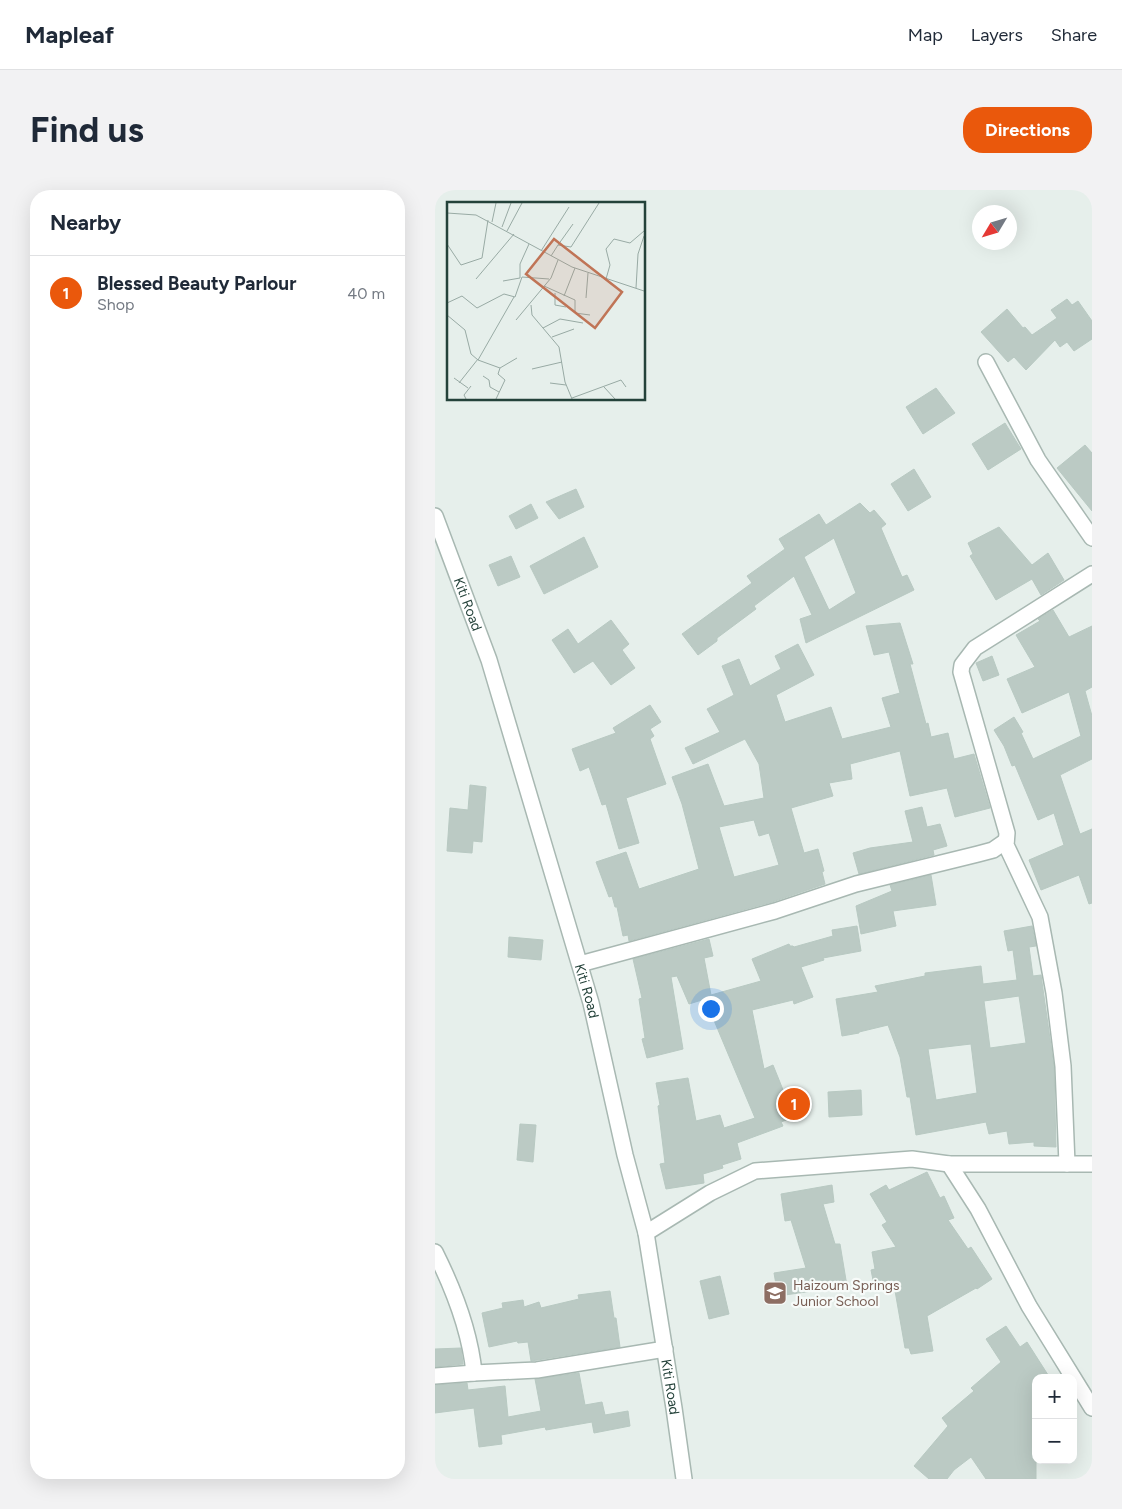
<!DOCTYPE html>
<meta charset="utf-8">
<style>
:root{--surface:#fff;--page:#f2f2f3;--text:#1f2937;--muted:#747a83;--line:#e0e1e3;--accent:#ea580c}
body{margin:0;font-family:Figtree,sans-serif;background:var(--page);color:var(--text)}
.controls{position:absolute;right:15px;bottom:15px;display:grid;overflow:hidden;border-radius:10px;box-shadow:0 5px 20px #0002}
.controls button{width:45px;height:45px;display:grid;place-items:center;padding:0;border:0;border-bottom:1px solid var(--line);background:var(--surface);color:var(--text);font:25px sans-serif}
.compass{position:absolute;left:537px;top:15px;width:45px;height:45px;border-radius:50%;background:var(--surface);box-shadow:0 5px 20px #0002;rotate:232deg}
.you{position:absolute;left:275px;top:818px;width:18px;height:18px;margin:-12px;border:4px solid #fff;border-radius:50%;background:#1a73e8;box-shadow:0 0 0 8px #1a73e833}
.badge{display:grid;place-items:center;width:32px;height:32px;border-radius:50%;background:var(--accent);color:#fff;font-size:16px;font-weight:700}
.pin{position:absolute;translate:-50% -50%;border:2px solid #fff;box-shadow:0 1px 5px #0006}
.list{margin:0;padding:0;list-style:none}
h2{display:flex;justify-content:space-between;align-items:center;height:65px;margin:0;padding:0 20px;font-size:21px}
h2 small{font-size:16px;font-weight:400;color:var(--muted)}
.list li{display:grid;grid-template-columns:32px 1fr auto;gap:15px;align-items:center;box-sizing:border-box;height:75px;padding:0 20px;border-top:1px solid var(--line)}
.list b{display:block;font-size:19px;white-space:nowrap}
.list p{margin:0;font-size:16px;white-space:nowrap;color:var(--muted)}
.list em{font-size:16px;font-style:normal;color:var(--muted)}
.map{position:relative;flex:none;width:657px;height:1289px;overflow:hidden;border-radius:20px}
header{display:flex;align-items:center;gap:30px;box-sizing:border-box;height:70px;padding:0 25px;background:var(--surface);border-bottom:1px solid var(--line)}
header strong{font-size:24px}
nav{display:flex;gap:28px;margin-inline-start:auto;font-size:18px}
.intro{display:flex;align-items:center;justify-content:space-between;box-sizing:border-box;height:120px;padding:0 30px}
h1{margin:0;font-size:35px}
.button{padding:12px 22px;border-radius:20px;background:var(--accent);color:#fff;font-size:18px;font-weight:700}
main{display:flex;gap:30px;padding:0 30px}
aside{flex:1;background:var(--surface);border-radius:20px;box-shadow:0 5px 20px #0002}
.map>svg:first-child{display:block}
</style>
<header>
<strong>Mapleaf</strong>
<nav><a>Map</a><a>Layers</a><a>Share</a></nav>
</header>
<div class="intro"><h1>Find us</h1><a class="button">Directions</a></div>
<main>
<aside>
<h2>Nearby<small></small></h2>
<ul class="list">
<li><span class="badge">1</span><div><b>Blessed Beauty Parlour</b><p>Shop</p></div><em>40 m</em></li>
</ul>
</aside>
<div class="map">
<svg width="657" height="1289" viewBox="0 0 657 1289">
<rect width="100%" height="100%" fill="#e6efeb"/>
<!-- building -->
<g fill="#bbcac4" stroke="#b8c9c2" fill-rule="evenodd">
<path d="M632,109L637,115L643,111L657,131V149L639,161L632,152L625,157L620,150L591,180L579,167L573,172L546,142L572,119L588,138L590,137L597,145L622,128L616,120Z"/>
<path d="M501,198L520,223L488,244L471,217Z"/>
<path d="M570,233L586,259L553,280L537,254Z"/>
<path d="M650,255L657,263V321L622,278Z"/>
<path d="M479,279L496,307L473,321L456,294Z"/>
<path d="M141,299L149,317L124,329L111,312Z"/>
<path d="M425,313L435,323L439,320L451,334L446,338L467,387L472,385L479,400L371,453L365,429L377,425L359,386L319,416L321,419L282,448V451L263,465L247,444L317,393L312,386L350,359L344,349L384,324L391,335ZM399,348L421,403L394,420L369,367Z"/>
<path d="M96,314L103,328L81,339L74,326Z"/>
<path d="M564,337L597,375L613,363L629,390L606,405L597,389L561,410L535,366L538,364L533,353Z"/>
<path d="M149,347L163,377L109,404L95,376Z"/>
<path d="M76,366L85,387L63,396L54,375Z"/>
<path d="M618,420L634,447L657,436V497L650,501L657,526V569L625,585L645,644L657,639V713L654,714L644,685L606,700L594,670L629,655L619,623L603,630L580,575L577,576L569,556L559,540L579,527L588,542L586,543L598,569L646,546L634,502L587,523L572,489L600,477L581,445L605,431L603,429Z"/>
<path d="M176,430L194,454L187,460L200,478L176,495L158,471L139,483L117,450L133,439L143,454Z"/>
<path d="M465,433L478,474H475L491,534L493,533L496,547L513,543L519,569L539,564L555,618L520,627L512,598L475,606L465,561L415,574L417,589L394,593L398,606L356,618L369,663L383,659L389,681L387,682L390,694L337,712L194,751L193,745L188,746L182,717H180L177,706L174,707L161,672L191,662L204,699L264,679L247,614L237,587L273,574L289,616L329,608L324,574L310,549L258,574L250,558L285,542L272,519L299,505L287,476L304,469L315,496L346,479L340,466L363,454L379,485L341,505L350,532L396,517L407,549L456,537L447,508L465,503L454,462L439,465L431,436ZM319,630L324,646L334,643L344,675L299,687L284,637Z"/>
<path d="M557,466L564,485L548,491L541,473Z"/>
<path d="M215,515L226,532L215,539L219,546L215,549L231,594L191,608L204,653L184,659L171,614L167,615L154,577L145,581L137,559L181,543L178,538Z"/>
<path d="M35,595L51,597L47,652L38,651L37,663L12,661L15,618L33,620Z"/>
<path d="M487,617L492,637L505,634L512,656L498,660L499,665L424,684L418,663L435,658L478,652L470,621Z"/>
<path d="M496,685L501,715L458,721L461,736L426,744L421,716L457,701L455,695Z"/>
<path d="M422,736L426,761L388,768L389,770L366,777L378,807L359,814L358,810L317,820L329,879L338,875L359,927L346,932L348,936L302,953L306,969L287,975L288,978L268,984L269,993L231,999L225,974L230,973L223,916L225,915L221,893L253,888L261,931L285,925L289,938L320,928L270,809L254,814L242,786L236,787L248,859L212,868L207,849L210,848L204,809L207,808L198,769L274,749L278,766L269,768L276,805L326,791L317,769L354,754L355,756H358L359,757L398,746L397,740Z"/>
<path d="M597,736L601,756L594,757L598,786L606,785L619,877L621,957L599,956V952L574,954L572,941L554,944L551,932L481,945L475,907H472L465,867L453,835L424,842V843L407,846L401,809L443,802L440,796L490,786V783L546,776L548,794L582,790L578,760L573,761L569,741ZM584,806L591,853L555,858L549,811ZM536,854L542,903L501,910L493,859Z"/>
<path d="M74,747L108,750L106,770L73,767Z"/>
<path d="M426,900L427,925L394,927L393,902Z"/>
<path d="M85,934L101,935L98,972L82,970Z"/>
<path d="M492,982L505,1008L509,1006L519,1028L513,1030L533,1059L536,1057L557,1089L542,1099L541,1098L492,1126L498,1161L476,1164L474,1158H470L459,1095L446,1097L445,1093L439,1095L436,1080L440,1079L437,1062L461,1057L447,1035L452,1032L435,1004L451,995L454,1000Z"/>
<path d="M397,995L399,1012L388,1014L400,1054H405L412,1096L343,1106L339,1083L371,1078L356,1030L350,1031L346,1004Z"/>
<path d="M285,1086L294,1124L274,1129L265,1091Z"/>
<path d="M175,1101L179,1128H181L185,1157L96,1171L93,1152L83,1153L82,1151L54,1157L47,1123L68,1118L67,1113L88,1110L89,1117L104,1112L106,1118L144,1109L143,1105Z"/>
<path d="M571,1136L585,1157L592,1152L615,1188H601V1289H551L536,1267L519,1280L512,1289H494L479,1276L513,1236L507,1228L539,1201L536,1198L566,1172L551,1149Z"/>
<path d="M26,1158L28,1174L0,1177V1159Z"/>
<path d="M144,1183L150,1215L167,1212L170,1225L193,1221L195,1236L159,1243L157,1232L111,1240L110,1237L66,1245L67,1254L44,1257L39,1218L0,1223V1195L32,1193L33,1200L70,1196L73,1227L106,1221L100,1189Z"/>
</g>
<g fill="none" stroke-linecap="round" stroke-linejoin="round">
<!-- minor casing -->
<g stroke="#a8b8b2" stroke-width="18">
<g id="minor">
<path d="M551,172L603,270L657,348"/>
<path d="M145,774L340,721L421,694L543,664L558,660L571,651"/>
<path d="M514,974L543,1019L594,1116L657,1218"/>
<path d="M632,974L628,876L619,803L605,727L571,655L572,643L526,482L527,475L540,458L657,384"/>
<path d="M211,1043L275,1003L320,981L477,969L514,974H657"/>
<path d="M0,1062C19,1100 35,1140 39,1183L102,1180L230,1159"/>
<path d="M0,1186L39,1183"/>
</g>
</g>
<!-- tertiary casing -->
<g stroke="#a8b8b2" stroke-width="18">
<g id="tertiary">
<path id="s1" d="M0,326L54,470L156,813L190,965L211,1043L239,1218L249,1289"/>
</g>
</g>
<!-- minor -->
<use href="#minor" stroke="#fff" stroke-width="15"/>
<!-- tertiary -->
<use href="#tertiary" stroke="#fff" stroke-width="15"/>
</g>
<!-- icons -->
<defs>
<g id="school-square" transform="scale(1.25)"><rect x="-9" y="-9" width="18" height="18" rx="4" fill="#8d6e63" stroke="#f7fbf9"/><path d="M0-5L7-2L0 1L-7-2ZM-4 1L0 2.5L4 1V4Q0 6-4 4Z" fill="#fff"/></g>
</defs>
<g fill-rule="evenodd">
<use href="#school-square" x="340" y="1103"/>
</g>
<g text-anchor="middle" stroke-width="4.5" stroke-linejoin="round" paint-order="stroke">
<!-- street labels -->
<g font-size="14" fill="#24423a" stroke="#f7fbf9">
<text dy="5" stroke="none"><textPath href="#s1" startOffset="94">Kiti Road</textPath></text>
<text dy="5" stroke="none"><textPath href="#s1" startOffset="499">Kiti Road</textPath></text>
<text dy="5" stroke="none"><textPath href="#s1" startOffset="904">Kiti Road</textPath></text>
</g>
<!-- education labels -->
<g font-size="14" fill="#785e54" stroke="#f7fbf9" text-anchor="start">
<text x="358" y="1100">Haizoum Springs<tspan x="358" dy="16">Junior School</tspan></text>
</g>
</g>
<!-- overview -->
<g transform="translate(12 12)">
<rect width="198" height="198" fill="#e6efeb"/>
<path fill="none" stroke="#98aaa4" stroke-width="1" d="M0,11L29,13L125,65L197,89M45,20L49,1M55,25L64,1M60,29L75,1M0,42L14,63L35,56L41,18M111,43L126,22M94,49L122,5M104,54L111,43L124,45L152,1M73,76V62L82,42M29,77L67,32M159,77L163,63L159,47L167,37L183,41L197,29M56,79L73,76M97,84L128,98V111L143,113M189,86L191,52L197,34M108,91V103L119,105M117,94L128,66M139,96L141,71M0,101L15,94L30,106L57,92L68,95L75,75L102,77M84,103L85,113L112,145L118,180L125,197M0,113L18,128L24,152L31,158L67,95M69,118L104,76L111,58M96,126L113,117L136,121M105,135L127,127M31,158L53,166L51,172L58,178L49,197M53,166L70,156M85,167L115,160M36,174L42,178L43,185L52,190M7,176L21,186M12,181L31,157M103,181L119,183M157,185L168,197M125,196L174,178L179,185M19,197L17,193L24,184"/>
<path fill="#c07456" fill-opacity="0.15" stroke="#c07456" stroke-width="2.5" d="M107,37L175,90L148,126L79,72Z"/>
<rect width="198" height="198" fill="none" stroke="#24423a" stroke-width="2.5"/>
</g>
</svg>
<div class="controls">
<button>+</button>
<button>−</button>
</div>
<svg class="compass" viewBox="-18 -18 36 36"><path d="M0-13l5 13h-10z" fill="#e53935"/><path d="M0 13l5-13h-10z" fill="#747a83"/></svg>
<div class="you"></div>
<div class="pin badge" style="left:359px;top:914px">1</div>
</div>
</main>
